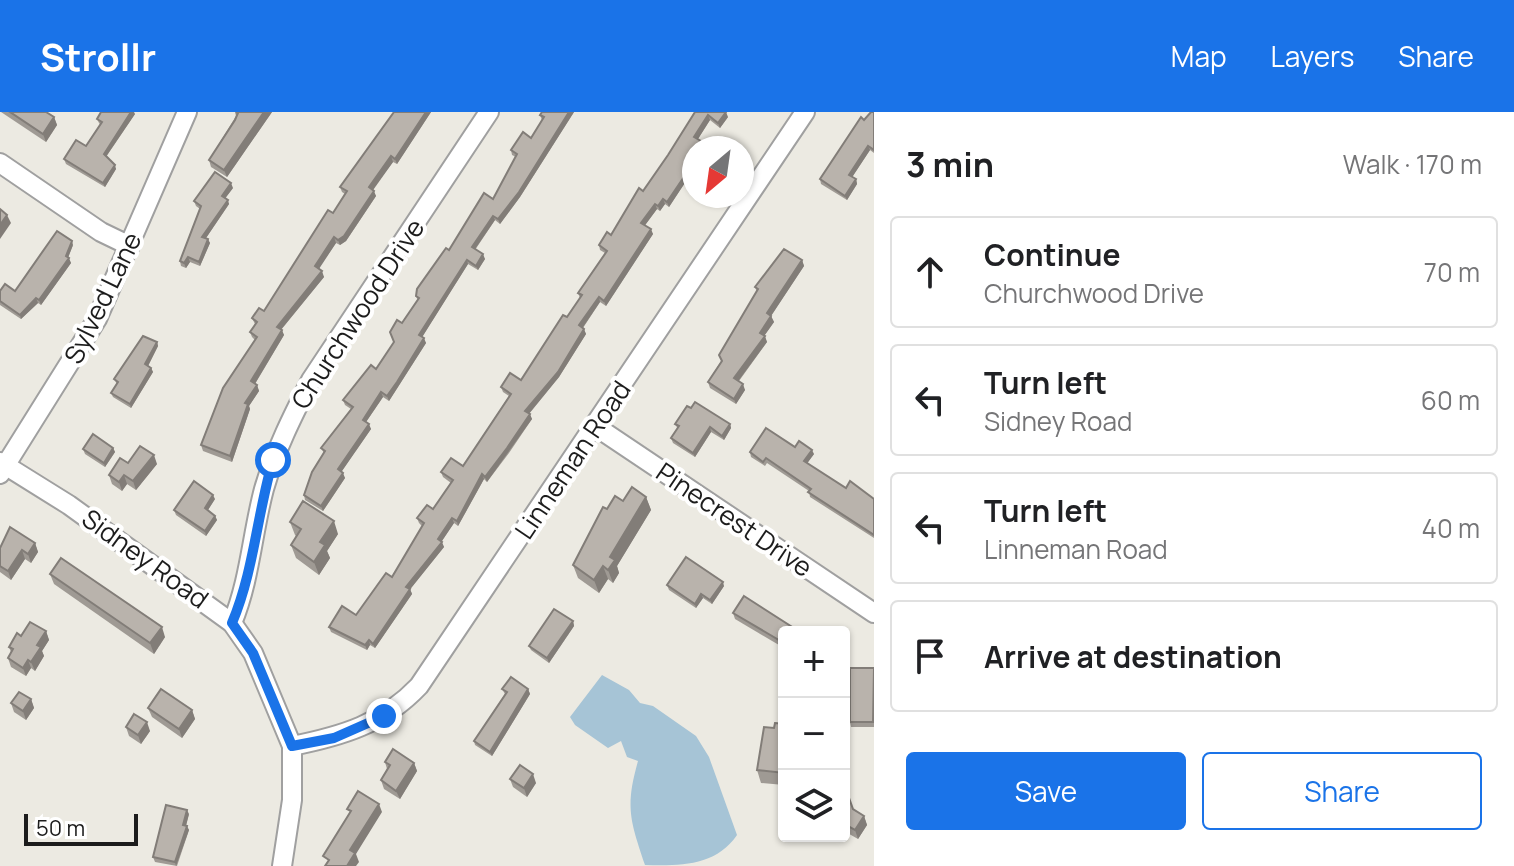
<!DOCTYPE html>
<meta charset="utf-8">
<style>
:root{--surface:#fff;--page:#f6f6f6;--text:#202124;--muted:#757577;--line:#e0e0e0;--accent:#1a73e8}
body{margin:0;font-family:Manrope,sans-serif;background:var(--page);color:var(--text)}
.controls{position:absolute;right:24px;bottom:24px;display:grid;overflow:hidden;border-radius:8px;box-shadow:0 2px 6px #0004}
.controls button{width:72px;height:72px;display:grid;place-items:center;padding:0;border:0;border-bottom:2px solid var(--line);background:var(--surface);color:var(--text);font:40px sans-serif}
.compass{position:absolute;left:682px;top:24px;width:72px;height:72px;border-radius:50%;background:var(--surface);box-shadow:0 2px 6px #0004;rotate:209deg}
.scale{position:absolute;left:24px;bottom:20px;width:114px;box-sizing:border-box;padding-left:8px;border:4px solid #1c1c1c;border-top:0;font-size:22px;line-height:28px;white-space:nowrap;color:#1c1c1c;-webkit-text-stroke:6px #fff;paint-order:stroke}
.stop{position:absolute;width:24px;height:24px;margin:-18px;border:6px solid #1a73e8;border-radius:50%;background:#fff}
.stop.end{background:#1a73e8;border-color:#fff;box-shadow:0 2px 8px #0008}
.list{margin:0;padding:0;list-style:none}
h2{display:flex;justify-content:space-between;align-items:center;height:104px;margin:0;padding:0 32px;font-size:34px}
h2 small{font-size:26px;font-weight:400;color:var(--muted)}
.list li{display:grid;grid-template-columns:52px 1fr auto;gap:24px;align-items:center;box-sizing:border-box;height:112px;margin:0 16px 16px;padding:0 16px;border:2px solid var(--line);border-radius:8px}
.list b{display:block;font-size:30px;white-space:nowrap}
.list p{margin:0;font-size:26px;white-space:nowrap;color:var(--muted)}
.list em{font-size:26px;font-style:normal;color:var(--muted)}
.actions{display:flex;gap:16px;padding:24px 32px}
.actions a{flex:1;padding:18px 0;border:2px solid var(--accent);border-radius:8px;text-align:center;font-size:28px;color:var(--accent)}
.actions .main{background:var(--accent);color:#fff}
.icon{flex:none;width:44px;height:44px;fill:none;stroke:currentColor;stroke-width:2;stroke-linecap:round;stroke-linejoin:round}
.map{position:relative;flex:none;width:874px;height:754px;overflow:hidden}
header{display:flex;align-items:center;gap:48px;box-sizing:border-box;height:112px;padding:0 40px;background:var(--accent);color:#fff}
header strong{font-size:38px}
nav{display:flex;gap:44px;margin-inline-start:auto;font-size:28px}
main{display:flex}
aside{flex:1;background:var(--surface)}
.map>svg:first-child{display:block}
</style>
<header>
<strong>Strollr</strong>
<nav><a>Map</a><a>Layers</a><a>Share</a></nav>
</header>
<main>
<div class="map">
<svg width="874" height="754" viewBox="0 0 874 754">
<rect width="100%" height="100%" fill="#eceae2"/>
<!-- water -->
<path fill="#a6c4d6" d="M602,563L629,578L640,591L653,594L696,624L709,645L737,723C716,754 680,754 645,753C630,708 625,695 638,649L627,645L621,629L608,636L575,613L570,605Z"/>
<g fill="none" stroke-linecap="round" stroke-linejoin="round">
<!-- minor casing -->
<g stroke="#a0a0a0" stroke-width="22">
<g id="minor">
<path d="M0,51L101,120L130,134"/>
<path d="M595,314L874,501"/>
<path d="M0,350L69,393L232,511L253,541L292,634V688L282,754"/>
<path d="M0,362L97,207L187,0"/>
<path d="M232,511C250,468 252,422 264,377C275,339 293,303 311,268L489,0"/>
<path d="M292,634C342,624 383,612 419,574L805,0"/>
</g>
</g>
<!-- minor -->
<use href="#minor" stroke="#fff" stroke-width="18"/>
</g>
<!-- wall -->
<g fill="#9f9a94">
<path d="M1,0H46L54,5L57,13L46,30Z"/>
<path d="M235,0H272L227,65L211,55L209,48L236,4Z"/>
<path d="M394,0H431L397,52L393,50L372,78L376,84L346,129L340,133L336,131L318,157L324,165L281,218L284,223L255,272L257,273L259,279L249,294L250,297L232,350L203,339L201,333L255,228L252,225L250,220L255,212L252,206L264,199L333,101L345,82L342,80L340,75Z"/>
<path d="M574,0L520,85L500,112L495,108L475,138L485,147L478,158L468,152L422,225L426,231L398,275L389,289L383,285L366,310L371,317L341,360L345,366L323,399L305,388L304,383L324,341L321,336L351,297L345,293L343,288L376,257L394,230L402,211L418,189L416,184L449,138L493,87L516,45L512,43L511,38L531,26L542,8L540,3Z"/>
<path d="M695,0L728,5L720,16L710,8L698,27L702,34L701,36H694V57L669,95L665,92L660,99L657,97L645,113L653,122L606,194L600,190L583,216L586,222L559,265L529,302L532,307L509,341L487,370L484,367L458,414L454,411L441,430L444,435L410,477L412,482L375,536L370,533L367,538L331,520L329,515L356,503L392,465L422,414L419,411L417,406L433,397L451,371L443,365L441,360L463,354L509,284L503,280L501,275L521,268L567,205L580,186L578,181L605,141L600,138L599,133L611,123L643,79L668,43Z"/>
<path d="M874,0V41L870,38L852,65L856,67L857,72L847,88L821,72L820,67L864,8Z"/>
<path d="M135,2L106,45L116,57L105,75L66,52L64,47L86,34L101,13L99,11L97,7Z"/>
<path d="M233,76L225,86L229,92L206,126L210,131L200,154L190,150L186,156L181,154L180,149L200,97L196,94L194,89Z"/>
<path d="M73,133L68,146L71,151L41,193L38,191L21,207L0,193V179H15Z"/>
<path d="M802,148L804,154L771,204L774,210L764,224L767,230L739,269L745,278L736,292L710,276L708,270L721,249L757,180L755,175Z"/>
<path d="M157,230L158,234L148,254L151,256L153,260L131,296L113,285L111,281L117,272L114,267Z"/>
<path d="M691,296L730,312L731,316L724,328L711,320L695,345L673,331L671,326L678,317L675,312Z"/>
<path d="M795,335L814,342L807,351L846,376L874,387V426L810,385L809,379L767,351L765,354L751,345L750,340Z"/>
<path d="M113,336L115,340L105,355L85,342L83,337Z"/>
<path d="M128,351L157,352L136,378L127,372L122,379L112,372L109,363Z"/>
<path d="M646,385L651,398L617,454L619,461L613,471L608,467L599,481L578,466L573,453L607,397L623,389Z"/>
<path d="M215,387L208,398L215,404L217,408L206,424L176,403L174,398Z"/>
<path d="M290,410L338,422L327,439L330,446L319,463L296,446L291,433L296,424L295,423Z"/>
<path d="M35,431L38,440L31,451L25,447L11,468L0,460V436Z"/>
<path d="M50,462L165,525L154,542L54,472Z"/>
<path d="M667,473L724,474L712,492L703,486L696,496L669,478Z"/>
<path d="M733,501L784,520V536L735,507Z"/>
<path d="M573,509L574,514L549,551L531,538L529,534Z"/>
<path d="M46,519L49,528L42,539L44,544L35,559L31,556L26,564L11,555L8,546L11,540L9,535L21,524Z"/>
<path d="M874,556V615H851L850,610Z"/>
<path d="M502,577H528L530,582L492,644L475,633L474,629L505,582Z"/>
<path d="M31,587L34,596L26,608L14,600L11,591Z"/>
<path d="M148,596L192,598L195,607L182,626L152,605Z"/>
<path d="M784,612V673L761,671L757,658Z"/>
<path d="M126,615L150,619L141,632L129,624Z"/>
<path d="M385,650L414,651L417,659L400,687L384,677L381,668L387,657Z"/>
<path d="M510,667L536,671L527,685L513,675Z"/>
<path d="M844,683L853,697L864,704L867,713L858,727L844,719Z"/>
<path d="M189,702L186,714L189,718L177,754L155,750L153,745Z"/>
</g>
<!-- shaded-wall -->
<g fill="#827d78">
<path d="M131,0H134L135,2L105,46L104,42Z"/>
<path d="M264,0H272L227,65L224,58Z"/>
<path d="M426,0H431L397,52L395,47Z"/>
<path d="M569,0H574L520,85L500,112L498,107Z"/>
<path d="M726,0L728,5L720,16L718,11Z"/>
<path d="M708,3L710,8L696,30L694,25Z"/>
<path d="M54,5L57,13L46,30L43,22Z"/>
<path d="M868,34L870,38L851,67L849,63Z"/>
<path d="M391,44L393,50L371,81L369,75Z"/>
<path d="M694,50V57L669,95L667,90Z"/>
<path d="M115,53L116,57L105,75L103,71Z"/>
<path d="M856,67L857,72L847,88L845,84Z"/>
<path d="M231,71L233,76L224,88L222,84Z"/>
<path d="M374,79L376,84L346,129L340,133L338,128Z"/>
<path d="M663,87L665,92L660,99L658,94Z"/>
<path d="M228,88L229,92L204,129L202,125Z"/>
<path d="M655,92L657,97L643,116L641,111Z"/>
<path d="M7,103L11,111L0,127V113Z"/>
<path d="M493,104L495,108L473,140L472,135Z"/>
<path d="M651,117L653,122L606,194L604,189Z"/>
<path d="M334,125L336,131L317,160L315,154Z"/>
<path d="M208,127L210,131L200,154L199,150Z"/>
<path d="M72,129L73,133L67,148L66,144Z"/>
<path d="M483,142L485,147L478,158L476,154Z"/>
<path d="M188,145L190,150L186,156L184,151Z"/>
<path d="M69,146L71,151L41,193L39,188Z"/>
<path d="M467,148L468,152L421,227L419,223Z"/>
<path d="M802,148L804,154L769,207L767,201Z"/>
<path d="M322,159L324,165L279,220L277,215Z"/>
<path d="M599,185L600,190L581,218L579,213Z"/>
<path d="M36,186L38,191L21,207L20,203Z"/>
<path d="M771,204L774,210L762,227L760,221Z"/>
<path d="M584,217L586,222L559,265L527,304L525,299Z"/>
<path d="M282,218L284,223L253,275L251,269Z"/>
<path d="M765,224L767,230L736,272L734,266Z"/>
<path d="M424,226L426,231L389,289L387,284Z"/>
<path d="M157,230L158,234L147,256L145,252Z"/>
<path d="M151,256L153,260L131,296L130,292Z"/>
<path d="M743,272L745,278L736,292L734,287Z"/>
<path d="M257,273L259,279L249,294L250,297L232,350L230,344L245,291Z"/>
<path d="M381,280L383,285L364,313L363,308Z"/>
<path d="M530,302L532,307L487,370L485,365Z"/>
<path d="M369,312L371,317L340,362L338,357Z"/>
<path d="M730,312L731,316L724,328L722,324Z"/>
<path d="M710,315L711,320L695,345L693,341Z"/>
<path d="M113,336L115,340L105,355L104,351Z"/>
<path d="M812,338L814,342L806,353L804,349Z"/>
<path d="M154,343L157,352L136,378L133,369Z"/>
<path d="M343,361L345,366L323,399L321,394Z"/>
<path d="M482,362L484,367L458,414L457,409Z"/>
<path d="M124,363L127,372L122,379L119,370Z"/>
<path d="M213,383L215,387L206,401L205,396Z"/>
<path d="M646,385L651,398L617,454L619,461L613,471L608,458L610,445Z"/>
<path d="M215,404L217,408L206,424L205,419Z"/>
<path d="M452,406L454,411L440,432L438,427Z"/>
<path d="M334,409L338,422L327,439L330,446L319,463L314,450L320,430Z"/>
<path d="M442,430L444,435L408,480L406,475Z"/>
<path d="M35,431L38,440L31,451L28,442Z"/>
<path d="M22,438L25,447L11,468L8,459Z"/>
<path d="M603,454L608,467L599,481L594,468Z"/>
<path d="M723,470L724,474L712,492L710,488Z"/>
<path d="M410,477L412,482L375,536L373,532Z"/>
<path d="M701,482L703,486L696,496L695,492Z"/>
<path d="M573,509L574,514L549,551L547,546Z"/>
<path d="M162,515L165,525L154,542L150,531Z"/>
<path d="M46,519L49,528L42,539L44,544L35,559L31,550L37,533Z"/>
<path d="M369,528L370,533L367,538L365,533Z"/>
<path d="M28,548L31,556L26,564L23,556Z"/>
<path d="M528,577L530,582L492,644L490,640Z"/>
<path d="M31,587L34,596L26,608L23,599Z"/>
<path d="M192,598L195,607L182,626L179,617Z"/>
<path d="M147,610L150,619L141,632L138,623Z"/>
<path d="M414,651L417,659L400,687L396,679Z"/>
<path d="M533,662L536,671L527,685L524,676Z"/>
<path d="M379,692L382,700L356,742L359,750L356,754H347L350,738Z"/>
<path d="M187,698L189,702L185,717L183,713Z"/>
<path d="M864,704L867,713L858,727L855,718Z"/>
<path d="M187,714L189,718L176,754L175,750Z"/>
</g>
<!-- building -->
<g fill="#b9b3ac" stroke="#827d78" stroke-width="2">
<path d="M10,0H46L54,5L43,22Z"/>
<path d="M101,0H131L104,42L115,53L103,71L64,47L76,28L86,34L102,10L97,7Z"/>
<path d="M236,0H264L224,58L209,48L235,8L238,1Z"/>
<path d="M394,0H426L395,47L391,44L369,75L374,79L344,124L338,128L334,125L315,154L322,159L277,215L282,218L251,269L257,273L245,291L248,292L230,344L201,333L223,276L257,225L250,220L257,210L252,206L259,196L264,199L328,98L333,101L347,79L340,75Z"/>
<path d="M542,0H569L519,80L498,107L493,104L472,135L483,142L476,154L467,148L419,223L424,226L397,270L387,284L381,280L363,308L369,312L338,357L343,361L321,394L304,383L312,360L325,339L321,336L353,295L343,288L371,253L376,257L394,230L390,220L397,208L402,211L419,186L416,184L417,177L446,136L449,138L484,81L493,87L517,42L511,38L523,20L531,26L544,5L540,3Z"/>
<path d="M695,0H726L718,11L708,3L694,25L701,29L696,36H694V39L691,43L694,45V50L667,90L663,87L658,94L655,92L641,111L651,117L604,189L599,185L579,213L584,217L558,260L525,299L530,302L507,336L485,365L482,362L457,409L452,406L438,427L442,430L406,475L410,477L373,532L369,528L365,533L329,515L342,494L356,503L386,461L392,465L424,411L417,406L427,393L433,397L453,368L441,360L451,346L463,354L511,282L501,275L510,261L521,268L563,203L567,205L582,183L578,181L607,139L599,133L607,120L611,123L639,76L643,79L668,43Z"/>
<path d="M871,0H874V38L868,34L849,63L856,67L845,84L820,67L861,5L864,8Z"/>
<path d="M215,60L231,71L222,84L228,88L202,125L208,127L199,150L188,145L184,151L180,149L201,94L194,89Z"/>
<path d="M0,97L7,103L0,113Z"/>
<path d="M57,119L72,129L66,144L69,146L39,188L36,186L20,203L0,189V179L5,172L15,179Z"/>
<path d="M784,137L802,148L767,201L771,204L760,221L765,224L734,266L743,272L734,287L708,270L722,249L719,243L758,177L755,175Z"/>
<path d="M143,224L157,230L145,252L151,256L130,292L111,281L118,270L114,267Z"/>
<path d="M695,290L730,312L722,324L710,315L693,341L671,326L679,314L675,312L687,294L691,296Z"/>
<path d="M766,316L795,335L799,329L812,338L804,349L846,376L850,369L874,387V423L808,380L811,377L766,346L763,350L750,340Z"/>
<path d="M93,322L113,336L104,351L83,337Z"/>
<path d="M140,334L154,343L133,369L124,363L119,370L109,363L120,346L128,351Z"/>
<path d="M194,369L213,383L205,396L215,404L205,419L174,398Z"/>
<path d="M632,375L646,385L610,445L615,448L608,458L603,454L594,468L573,453L603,395L607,397L615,384L623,389Z"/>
<path d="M303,389L334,409L320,430L325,433L314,450L291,433L301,417L290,410Z"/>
<path d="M10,415L35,431L28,442L22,438L8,459L0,454V436Z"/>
<path d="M686,445L723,470L710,488L701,482L695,492L667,473Z"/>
<path d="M61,446L162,515L150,531L50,462Z"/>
<path d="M744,484L800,520H784V531L733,501Z"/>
<path d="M554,497L573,509L547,546L529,534Z"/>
<path d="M30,510L46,519L37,533L41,535L31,550L28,548L23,556L8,546L13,537L9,535L17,521L21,524Z"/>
<path d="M850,556H874L873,610H850Z"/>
<path d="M511,565L528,577L490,640L474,629L507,580L502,577Z"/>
<path d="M161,577L192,598L179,617L148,596Z"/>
<path d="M19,580L31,587L23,599L11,591Z"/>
<path d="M134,602L147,610L138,623L126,615Z"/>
<path d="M775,611L784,612V661L757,658L764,615L774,616Z"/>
<path d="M393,637L414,651L396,679L381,668L390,653L385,650Z"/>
<path d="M520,653L533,662L524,676L510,667Z"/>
<path d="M358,679L379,692L350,738L355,741L347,754H325L329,748L323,744L351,699L347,697Z"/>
<path d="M844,683L849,686L853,697L864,704L855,718L844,712Z"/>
<path d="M166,693L187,698L183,713L187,714L175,750L153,745Z"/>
</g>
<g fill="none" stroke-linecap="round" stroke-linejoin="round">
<!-- route -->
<path stroke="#1a73e8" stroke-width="10" d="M273,348C257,402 254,459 232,511L253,541L292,634L334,626L384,604"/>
</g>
<g text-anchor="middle" stroke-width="8" stroke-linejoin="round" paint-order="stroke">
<!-- street labels -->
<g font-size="26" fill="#1c1c1c" stroke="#fff">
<text transform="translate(103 186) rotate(-64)" y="9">Sylved Lane</text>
<text transform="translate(358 202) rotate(-57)" y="9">Churchwood Drive</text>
<text transform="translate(573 348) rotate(-56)" y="9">Linneman Road</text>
<text transform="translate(734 408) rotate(34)" y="9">Pinecrest Drive</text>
<text transform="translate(145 447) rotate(36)" y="9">Sidney Road</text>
</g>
</g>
</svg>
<div class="controls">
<button>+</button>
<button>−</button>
<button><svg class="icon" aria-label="layers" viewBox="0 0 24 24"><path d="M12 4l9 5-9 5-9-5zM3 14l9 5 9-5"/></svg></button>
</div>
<svg class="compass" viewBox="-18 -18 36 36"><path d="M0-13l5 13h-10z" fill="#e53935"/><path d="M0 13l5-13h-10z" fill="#757577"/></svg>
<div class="scale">50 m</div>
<div class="stop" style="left:273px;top:348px"></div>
<div class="stop end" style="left:384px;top:604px"></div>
</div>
<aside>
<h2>3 min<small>Walk · 170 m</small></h2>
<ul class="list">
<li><svg class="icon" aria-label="ahead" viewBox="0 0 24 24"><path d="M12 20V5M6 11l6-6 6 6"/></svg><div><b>Continue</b><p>Churchwood Drive</p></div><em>70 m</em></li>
<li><svg class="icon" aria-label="left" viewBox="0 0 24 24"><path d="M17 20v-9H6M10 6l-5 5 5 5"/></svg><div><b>Turn left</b><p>Sidney Road</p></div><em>60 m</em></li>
<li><svg class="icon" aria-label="left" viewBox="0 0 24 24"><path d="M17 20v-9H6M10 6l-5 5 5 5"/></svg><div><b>Turn left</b><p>Linneman Road</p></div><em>40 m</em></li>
<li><svg class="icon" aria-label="arrive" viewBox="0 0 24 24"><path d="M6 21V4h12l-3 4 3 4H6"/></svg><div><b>Arrive at destination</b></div></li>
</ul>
<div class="actions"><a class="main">Save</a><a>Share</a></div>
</aside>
</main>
